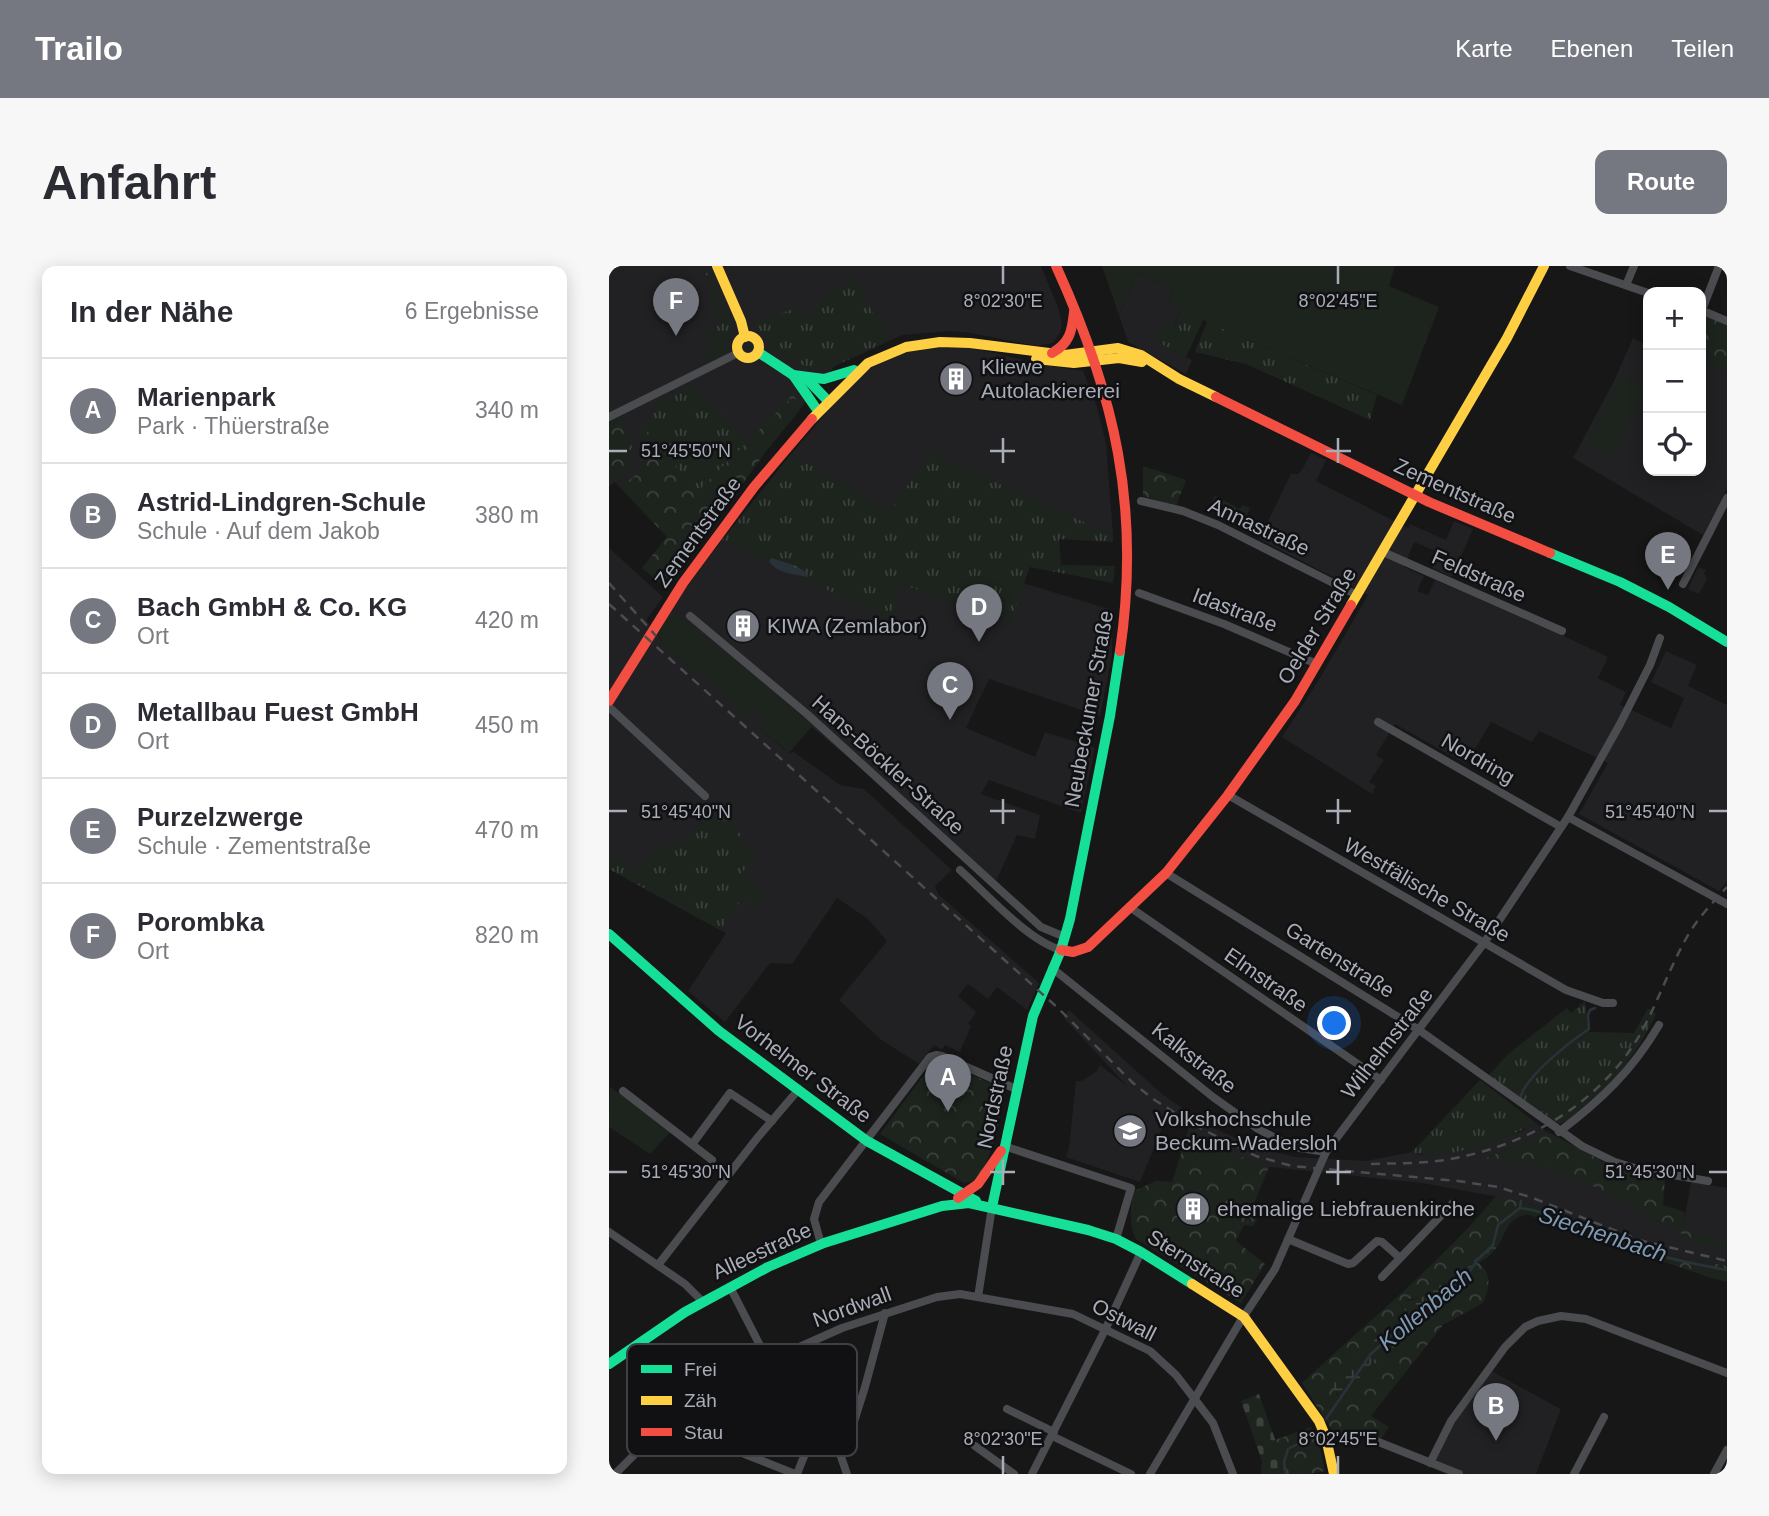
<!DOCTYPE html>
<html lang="de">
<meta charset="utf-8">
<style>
:root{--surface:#fff;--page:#f7f7f7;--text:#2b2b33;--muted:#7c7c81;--line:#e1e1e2;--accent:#757880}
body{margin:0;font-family:Helvetica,sans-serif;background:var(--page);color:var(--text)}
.controls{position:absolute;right:21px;top:21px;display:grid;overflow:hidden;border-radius:14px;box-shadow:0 4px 18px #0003}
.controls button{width:63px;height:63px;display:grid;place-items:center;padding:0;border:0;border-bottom:2px solid var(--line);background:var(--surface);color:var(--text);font:35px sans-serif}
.you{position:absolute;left:726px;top:758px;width:24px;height:24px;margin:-18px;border:5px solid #fff;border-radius:50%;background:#1a73e8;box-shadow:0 0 0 10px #1a73e833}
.badge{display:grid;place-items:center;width:46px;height:46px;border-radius:50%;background:var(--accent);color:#fff;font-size:23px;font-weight:700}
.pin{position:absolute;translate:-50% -58px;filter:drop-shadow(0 2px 4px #0008)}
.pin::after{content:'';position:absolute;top:37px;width:24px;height:21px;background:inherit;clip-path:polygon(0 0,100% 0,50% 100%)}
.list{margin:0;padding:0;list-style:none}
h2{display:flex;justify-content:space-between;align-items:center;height:91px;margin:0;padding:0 28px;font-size:30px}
h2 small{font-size:23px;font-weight:400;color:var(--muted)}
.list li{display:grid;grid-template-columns:46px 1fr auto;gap:21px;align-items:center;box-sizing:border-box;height:105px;padding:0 28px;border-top:2px solid var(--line)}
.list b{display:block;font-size:26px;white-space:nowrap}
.list p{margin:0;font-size:23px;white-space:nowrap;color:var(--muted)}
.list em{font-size:23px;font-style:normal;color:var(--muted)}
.icon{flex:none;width:38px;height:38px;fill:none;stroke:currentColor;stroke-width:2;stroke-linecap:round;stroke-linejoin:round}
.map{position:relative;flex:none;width:1118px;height:1208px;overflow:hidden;border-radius:14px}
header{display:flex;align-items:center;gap:42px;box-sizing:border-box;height:98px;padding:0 35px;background:var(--accent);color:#fff}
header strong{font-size:33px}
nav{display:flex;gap:38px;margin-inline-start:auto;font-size:24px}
.intro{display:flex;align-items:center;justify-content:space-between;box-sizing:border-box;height:168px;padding:0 42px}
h1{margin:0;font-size:49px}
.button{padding:18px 32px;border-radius:14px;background:var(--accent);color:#fff;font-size:24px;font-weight:700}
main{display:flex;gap:42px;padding:0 42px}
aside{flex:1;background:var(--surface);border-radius:14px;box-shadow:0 4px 18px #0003}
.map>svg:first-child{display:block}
</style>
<header>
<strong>Trailo</strong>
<nav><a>Karte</a><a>Ebenen</a><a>Teilen</a></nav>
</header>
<div class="intro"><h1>Anfahrt</h1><a class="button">Route</a></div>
<main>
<aside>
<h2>In der Nähe<small>6 Ergebnisse</small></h2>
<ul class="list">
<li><span class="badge">A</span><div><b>Marienpark</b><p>Park · Thüerstraße</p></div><em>340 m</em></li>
<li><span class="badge">B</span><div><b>Astrid-Lindgren-Schule</b><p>Schule · Auf dem Jakob</p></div><em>380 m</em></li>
<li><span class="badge">C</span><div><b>Bach GmbH &amp; Co. KG</b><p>Ort</p></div><em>420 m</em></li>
<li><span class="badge">D</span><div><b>Metallbau Fuest GmbH</b><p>Ort</p></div><em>450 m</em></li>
<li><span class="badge">E</span><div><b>Purzelzwerge</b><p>Schule · Zementstraße</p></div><em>470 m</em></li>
<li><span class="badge">F</span><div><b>Porombka</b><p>Ort</p></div><em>820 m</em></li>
</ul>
</aside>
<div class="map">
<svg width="1118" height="1208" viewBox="0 0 1118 1208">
<defs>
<pattern id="grass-tufts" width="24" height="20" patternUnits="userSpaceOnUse" patternTransform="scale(1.75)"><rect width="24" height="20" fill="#1d241e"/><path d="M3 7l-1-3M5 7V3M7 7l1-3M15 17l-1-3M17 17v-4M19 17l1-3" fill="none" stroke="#3b413d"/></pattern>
<pattern id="forest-crowns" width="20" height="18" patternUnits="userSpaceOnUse" patternTransform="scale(1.75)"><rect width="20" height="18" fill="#1d241e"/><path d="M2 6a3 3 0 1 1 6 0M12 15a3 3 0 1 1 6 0" fill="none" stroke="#3b413d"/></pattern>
<pattern id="wetland-marsh" width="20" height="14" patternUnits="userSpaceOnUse" patternTransform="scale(1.75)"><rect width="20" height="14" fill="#1d241e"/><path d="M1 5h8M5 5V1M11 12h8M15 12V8" fill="none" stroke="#3b413d"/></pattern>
<pattern id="cemetery-stones" width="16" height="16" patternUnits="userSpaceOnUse" patternTransform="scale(1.75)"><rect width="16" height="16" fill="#1d241e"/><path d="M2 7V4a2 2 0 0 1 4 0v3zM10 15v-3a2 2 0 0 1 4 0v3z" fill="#3b413d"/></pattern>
<pattern id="water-ripples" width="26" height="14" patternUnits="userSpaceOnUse" patternTransform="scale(1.75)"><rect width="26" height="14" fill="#2a3239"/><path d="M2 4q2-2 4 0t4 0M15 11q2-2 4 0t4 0" fill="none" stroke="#464d54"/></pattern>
</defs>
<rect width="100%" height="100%" fill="#171717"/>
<!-- built -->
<g fill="#212123">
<path d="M0,0H432L450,44L453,59L451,67L444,77L428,80L362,67L341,65L293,69L226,100L157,185L58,323L33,302L58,271L6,216L0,220Z"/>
<path d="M529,6L564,24L559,37L572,43L564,61L545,74L583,94L577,108L519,76L510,49Z"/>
<path d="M1024,72L1039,80V205H1092V93L1118,107V223L1094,269L964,192L1005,115Z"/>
<path d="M351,79L435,99L474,105L488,141L497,177L504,269L320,186L282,245L182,188L248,111L267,99L297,86Z"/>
<path d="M702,187L717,194L707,215L799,262L801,258L837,274L845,255L864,263L843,311L823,302L829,286L805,276L795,301L815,310L808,325L819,329L826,314L955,370L999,391L989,412L1017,426L1011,439L1062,462L1075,432L1042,416L1057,385L1088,399L1079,420L1118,439V615L1110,625L970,548L999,497L930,465L923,476L882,456L857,498L786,458L767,489L775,494L760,516L767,520L763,528L673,471L711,412L759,329L650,273L682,208H689L693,204Z"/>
<path d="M113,274L280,352L295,319L401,356L414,317L503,344V390L491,450L380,413L357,462L426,491L436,466L486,482L472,547L380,514L372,528L431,549L426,573L408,569L387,615L61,343Z"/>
<path d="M0,282L54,331L37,354L55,378L138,450L144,444L158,458L153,464L171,480L180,487L185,486L231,519L255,523L343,604L326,620L329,628L430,717L418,744L388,721L379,733L359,718L349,730L367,746L359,758L362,760L351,786L336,779L333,784L325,779L310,798L271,773L230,734L278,675L259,653L228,632L183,698L161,697L116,756L79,725L117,667L0,603Z"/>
<path d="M1089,301L1097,304L1095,307L1098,313L1090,328L1079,323Z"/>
<path d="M460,744L553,828L596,858L644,880L686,891L757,895L803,886L811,889L852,885L911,866L927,857L937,865L912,878L876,892L914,897L945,904L995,925L1084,974L1115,984L1114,988L1118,990V1000L1052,988L912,935L813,917L660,901L617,885L555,847L558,850L531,916L457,891L460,881L467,815H472L487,806L491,799L519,821L454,751Z"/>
<path d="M1082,916L1118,922V976L1074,961Z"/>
<path d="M882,1105L952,1143L927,1208H857L824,1196L846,1155Z"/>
</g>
<!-- grass -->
<g fill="url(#grass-tufts)">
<path d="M93,0H96L124,65L118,76L119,89L100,97L97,89L104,85L95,66L113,58L98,23L103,21Z"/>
<path d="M243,13L281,74L226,100L206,105L162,83L154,67L141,57L188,42L196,50Z"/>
<path d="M572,43L594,54L577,91L545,74L554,58L565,60Z"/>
<path d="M598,56L768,129L761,154L637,98L586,86Z"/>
<path d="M84,117L140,174L90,225L30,162L42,153L47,138Z"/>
<path d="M320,186L504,269V276L450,273L452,299L506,300L504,317L421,301L401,356L295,319L280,353L113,274L182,188L282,245Z"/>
<path d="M109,544L133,567L129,572L149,590L132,607L155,629L143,639L133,633L111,664L0,603V590L28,604L53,579H75L99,551Z"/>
<path d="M976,735L980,766L1025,767L1039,742L1047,748C1028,787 1004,821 969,847C961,852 955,859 945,858L880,809L899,788L958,742L962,747Z"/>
<path d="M871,814L927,857C899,872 834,897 803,886Z"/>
</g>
<!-- forest -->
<g fill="url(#forest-crowns)" fill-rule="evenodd">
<path d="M1092,47L1118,59V107L1092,93Z"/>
<path d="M175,120L187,133L190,145L157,185L58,323L33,302L58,271L11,221C38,202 43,193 30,162L72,182L66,202L90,224L181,133Z"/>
<path d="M0,140L8,142C25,178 34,190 0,220Z"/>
<path d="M534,200L577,214L567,240L534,230Z"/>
<path d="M606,230L631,243L633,239L641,242L634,258L600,242Z"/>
<path d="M333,796L397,824C389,855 386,889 366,915L355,917L271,868L323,798Z"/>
<path d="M580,862L617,885L660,901L646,935L648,953L644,960L635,959L627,975L656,998L632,1037L527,973C520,960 521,939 525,925L547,915L563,916Z"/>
<path d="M937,865L1002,900L1056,912L1054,939L1076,946L1074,961L1118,976V990L1114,989V984L1084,974L995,925L945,904L914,897L874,893L912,878Z"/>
<path d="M887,930L912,935L1052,988L1118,1000V1016L1099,1011L918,948C893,955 899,970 884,986C881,990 875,994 870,997C884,1010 880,1021 874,1037L834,1059L762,1150L780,1161L771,1174L727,1170L693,1117C759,1055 829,1000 887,930ZM873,991L864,1000L860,1016L839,1032L824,1038L805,1058L770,1086L746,1122L733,1132L729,1131L720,1113L733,1109L756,1082L771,1073L796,1049L797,1046L792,1039L800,1033L813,1032L816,1023L849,1013Z"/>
<path d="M702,1161L709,1173L716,1205L699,1208H675L666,1174Z"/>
</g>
<!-- wetland -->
<path fill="url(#wetland-marsh)" d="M875,987L864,1000L860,1016L839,1032L824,1038L805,1058L770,1086L746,1122L733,1132L729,1131V1128L718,1120L720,1113C741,1107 740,1096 754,1084C759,1080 763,1079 766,1073H772L796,1049L797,1046L792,1038L793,1036L812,1032L815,1023C838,1015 851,1021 861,994Z"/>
<!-- cemetery -->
<path fill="url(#cemetery-stones)" d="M650,1128L672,1190L675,1208H652L653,1195L632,1135Z"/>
<!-- garden -->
<g fill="#1d241e">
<path d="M493,0H786L780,20L830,41L793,139L600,57L559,37L564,24L529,6L510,49Z"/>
<path d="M1013,109L1038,122L1002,193L977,180Z"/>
<path d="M61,343L204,459L180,487L153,464L158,458L144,445L137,450L55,378L46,365Z"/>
<path d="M1,821L63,864L41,888L0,861Z"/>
<path d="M583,872L620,887L613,904L576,889Z"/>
</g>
<!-- water -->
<path fill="url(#water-ripples)" d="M162,292L187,300L198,307L199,311C186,308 168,308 160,295Z"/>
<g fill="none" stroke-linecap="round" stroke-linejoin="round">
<!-- stream -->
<g stroke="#2a3239" stroke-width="2.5">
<path d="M912,830C918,809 962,775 980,763L979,749L981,744L986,742"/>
<path d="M911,942C949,947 982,967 1018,980C1051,991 1084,998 1118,1004"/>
<path d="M717,1153L761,1089L820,1033L856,1013L868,994L884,979L889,959L911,942L912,935"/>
<path d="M677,1208L675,1196L679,1183L704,1170"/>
</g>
<!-- street -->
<g stroke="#4b4c50" stroke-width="8">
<path d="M961,0L1039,27"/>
<path d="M1017,19L1025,0"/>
<path d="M1092,44L1118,55"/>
<path d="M1093,44L1110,0"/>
<path d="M0,151L129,87"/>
<path d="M532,235L574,245L609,259L748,329"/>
<path d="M774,286L953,365"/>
<path d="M1074,318L1118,232"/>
<path d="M530,327L615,358L708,398"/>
<path d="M81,350L198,448L432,661L456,671"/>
<path d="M0,441L96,530"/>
<path d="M769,456L952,561"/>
<path d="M619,529L957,724L994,737H1004"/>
<path d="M959,551L1118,638"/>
<path d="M351,604C378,628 418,674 452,684"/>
<path d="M557,607L810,764L973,880L1006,896L1029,903L1099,915"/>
<path d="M522,642L772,814"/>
<path d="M443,702L604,831L649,863L684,881L717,886"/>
<path d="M14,825L103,894"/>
<path d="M950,866C992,834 1023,805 1050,759"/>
<path d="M84,877L121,827L163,855"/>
<path d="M395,880L522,922L507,973"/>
<path d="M0,966L76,1018L93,1035"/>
<path d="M679,973L739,998L744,997L768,975L773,976L791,992"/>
<path d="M212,978L205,953L210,936L321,791L327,789L333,790L407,823"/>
<path d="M49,999L149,871L190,823"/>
<path d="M773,1011L844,937"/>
<path d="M121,1021L159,1095L207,1160L230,1185L238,1208"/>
<path d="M369,1031L383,941"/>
<path d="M398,1143L445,1166"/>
<path d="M80,1166L186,1208"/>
<path d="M443,1170L522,1208"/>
<path d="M762,1173L850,1208"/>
<path d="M366,1180L405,1208"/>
<path d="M230,1185L242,1165L256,1121L276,1047"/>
<path d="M821,1197L842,1155L896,1081L916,1061L929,1055L952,1050L977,1053L1118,1107"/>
<path d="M6,1208L31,1183L74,1171L119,1122L159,1095L233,1062L328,1031L351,1028L464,1048L541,1085L567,1109L604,1157L624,1208"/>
<path d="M188,1208L207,1160"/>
<path d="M423,1208L497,1062L532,986"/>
<path d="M541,1208L631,1056L666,1003L717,886L875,677L959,551L1011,458L1041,399L1051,372"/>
<path d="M965,1208L995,1151"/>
<path d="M1105,1208L1118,1184"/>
</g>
<!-- fast -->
<g stroke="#16e098" stroke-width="10">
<path d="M149,86L184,109L209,145"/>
<path d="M184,109L215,113L245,104"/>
<path d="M199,114L219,135"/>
<path d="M941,287L1011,316L1060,341L1118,376"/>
<path d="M0,668L110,765L258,875L367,935"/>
<path d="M383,941L424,750L452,684L461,653L501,450L511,385"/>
<path d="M0,1098L76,1046L159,1001L215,977L333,940L360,937L479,964L507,973L532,986L583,1018"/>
</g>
<!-- slow -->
<g stroke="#ffcf43" stroke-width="10">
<path d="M108,0L132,55L136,71"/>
<circle cx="139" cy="81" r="11"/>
<path d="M427,93L465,97L510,92L533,96"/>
<path d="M203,153L259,97L297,81L331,76L361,77L456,89L509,82L532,89L570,113L607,131"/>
<path d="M742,339L898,72L935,0"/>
<path d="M583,1018L635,1051L710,1155L717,1172L725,1208"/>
</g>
<!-- jam -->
<g stroke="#f24e42" stroke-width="10">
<path d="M447,0C506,129 532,242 511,385"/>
<path d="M443,87C461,77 463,65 465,46"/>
<path d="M607,131L820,236L941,287"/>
<path d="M0,435L74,317L145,221L203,153"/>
<path d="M452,684L464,686L479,681L557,607L619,529L686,435L742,339"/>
<path d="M349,932L369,918L392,885"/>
</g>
<!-- rail -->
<g stroke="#4b4c4f" stroke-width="2.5" stroke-dasharray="9 7" stroke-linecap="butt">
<path d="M0,317L47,370"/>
<path d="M0,338L450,743L524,817L544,833L587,860L647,890L683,900L849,915L889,921L924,932L1030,974L1118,995"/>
<path d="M762,898C790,897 819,898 847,892C924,877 996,833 1034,763C1050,733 1061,701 1078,671C1088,653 1104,636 1118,621"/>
</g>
</g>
<!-- ticks -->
<path fill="none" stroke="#a8adb8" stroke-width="2.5" d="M394,0V18M729,0V18M394,172V197M729,172V197M0,185H18M381,185H406M717,185H742M394,533V558M729,533V558M0,545H18M381,545H406M717,545H742M1100,545H1118M394,894V919M729,894V919M0,906H18M381,906H406M717,906H742M1100,906H1118M394,1190V1208M729,1190V1208"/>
<!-- icons -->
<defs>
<g id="building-disc" transform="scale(1.75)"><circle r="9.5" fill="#757880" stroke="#111113"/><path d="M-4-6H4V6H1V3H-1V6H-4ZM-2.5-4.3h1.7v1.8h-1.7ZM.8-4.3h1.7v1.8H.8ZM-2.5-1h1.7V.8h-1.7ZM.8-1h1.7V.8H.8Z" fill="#fff"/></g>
<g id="university-disc" transform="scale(1.75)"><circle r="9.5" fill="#757880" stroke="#111113"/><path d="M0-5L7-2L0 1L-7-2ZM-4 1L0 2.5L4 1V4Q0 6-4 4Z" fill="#fff"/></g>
</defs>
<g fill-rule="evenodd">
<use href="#building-disc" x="347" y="113"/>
<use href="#building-disc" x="134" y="360"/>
<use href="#university-disc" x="521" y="865"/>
<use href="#building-disc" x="584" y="943"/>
</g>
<g text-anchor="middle" stroke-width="5" stroke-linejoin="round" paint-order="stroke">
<!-- poi labels -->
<g font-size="21" fill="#a8adb8" stroke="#111113" text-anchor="start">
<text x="372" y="108">Kliewe<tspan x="372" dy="24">Autolackiererei</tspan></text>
<text x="158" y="367">KIWA (Zemlabor)</text>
<text x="546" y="860">Volkshochschule<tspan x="546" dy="24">Beckum-Wadersloh</tspan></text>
<text x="608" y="950">ehemalige Liebfrauenkirche</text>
</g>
<!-- street labels -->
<g font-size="21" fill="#a8adb8" stroke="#111113">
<text transform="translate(846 225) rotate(24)" y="7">Zementstraße</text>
<text transform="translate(650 261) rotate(25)" y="7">Annastraße</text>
<text transform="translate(89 266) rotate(-54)" y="7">Zementstraße</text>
<text transform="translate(870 310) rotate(24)" y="7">Feldstraße</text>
<text transform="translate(626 344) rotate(21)" y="7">Idastraße</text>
<text transform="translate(708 360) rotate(-59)" y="7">Oelder Straße</text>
<text transform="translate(480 443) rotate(-80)" y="7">Neubeckumer Straße</text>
<text transform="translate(869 493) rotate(30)" y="7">Nordring</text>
<text transform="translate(279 499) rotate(42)" y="7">Hans-Böckler-Straße</text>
<text transform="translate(818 624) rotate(30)" y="7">Westfälische Straße</text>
<text transform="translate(731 694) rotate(32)" y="7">Gartenstraße</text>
<text transform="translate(657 714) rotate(35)" y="7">Elmstraße</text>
<text transform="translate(778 777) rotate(-52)" y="7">Wilhelmstraße</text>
<text transform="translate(585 792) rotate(38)" y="7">Kalkstraße</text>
<text transform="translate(194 803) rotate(37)" y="7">Vorhelmer Straße</text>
<text transform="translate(386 831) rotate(-78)" y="7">Nordstraße</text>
<text transform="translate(153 985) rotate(-25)" y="7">Alleestraße</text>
<text transform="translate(587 998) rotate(32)" y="7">Sternstraße</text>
<text transform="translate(243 1041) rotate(-20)" y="7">Nordwall</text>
<text transform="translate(515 1054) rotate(27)" y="7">Ostwall</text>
</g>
<!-- water labels -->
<g font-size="23" font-style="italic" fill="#7f9bb3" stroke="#111113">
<text transform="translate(994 968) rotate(18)" y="8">Siechenbach</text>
<text transform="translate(816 1043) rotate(-40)" y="8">Kollenbach</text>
</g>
</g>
<!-- legend -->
<rect x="18" y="1078" width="230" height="112" rx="10" fill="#111113" stroke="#3e4045" stroke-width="2"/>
<rect x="32" y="1099" width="31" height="8" fill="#16e098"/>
<rect x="32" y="1130" width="31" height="9" fill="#ffcf43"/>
<rect x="32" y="1162" width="31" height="8" fill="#f24e42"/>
<g font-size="19" fill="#a8adb8">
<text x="75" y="1110">Frei</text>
<text x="75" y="1141">Zäh</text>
<text x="75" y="1173">Stau</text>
</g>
<g font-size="18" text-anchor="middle" fill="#a8adb8" stroke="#111113" stroke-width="5" stroke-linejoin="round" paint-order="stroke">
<text x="394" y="41">8°02'30"E</text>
<text x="729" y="41">8°02'45"E</text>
<text x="77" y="191">51°45'50"N</text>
<text x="77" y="552">51°45'40"N</text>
<text x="1041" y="552">51°45'40"N</text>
<text x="77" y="912">51°45'30"N</text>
<text x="1041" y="912">51°45'30"N</text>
<text x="394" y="1179">8°02'30"E</text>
<text x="729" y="1179">8°02'45"E</text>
</g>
</svg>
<div class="controls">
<button>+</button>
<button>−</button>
<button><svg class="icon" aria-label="locate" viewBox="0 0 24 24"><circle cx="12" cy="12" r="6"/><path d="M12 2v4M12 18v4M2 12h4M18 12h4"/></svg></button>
</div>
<div class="you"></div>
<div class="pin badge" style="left:339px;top:846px">A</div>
<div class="pin badge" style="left:887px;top:1175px">B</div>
<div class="pin badge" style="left:341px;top:454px">C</div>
<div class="pin badge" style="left:370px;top:376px">D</div>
<div class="pin badge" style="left:1059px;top:324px">E</div>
<div class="pin badge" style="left:67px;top:70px">F</div>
</div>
</main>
